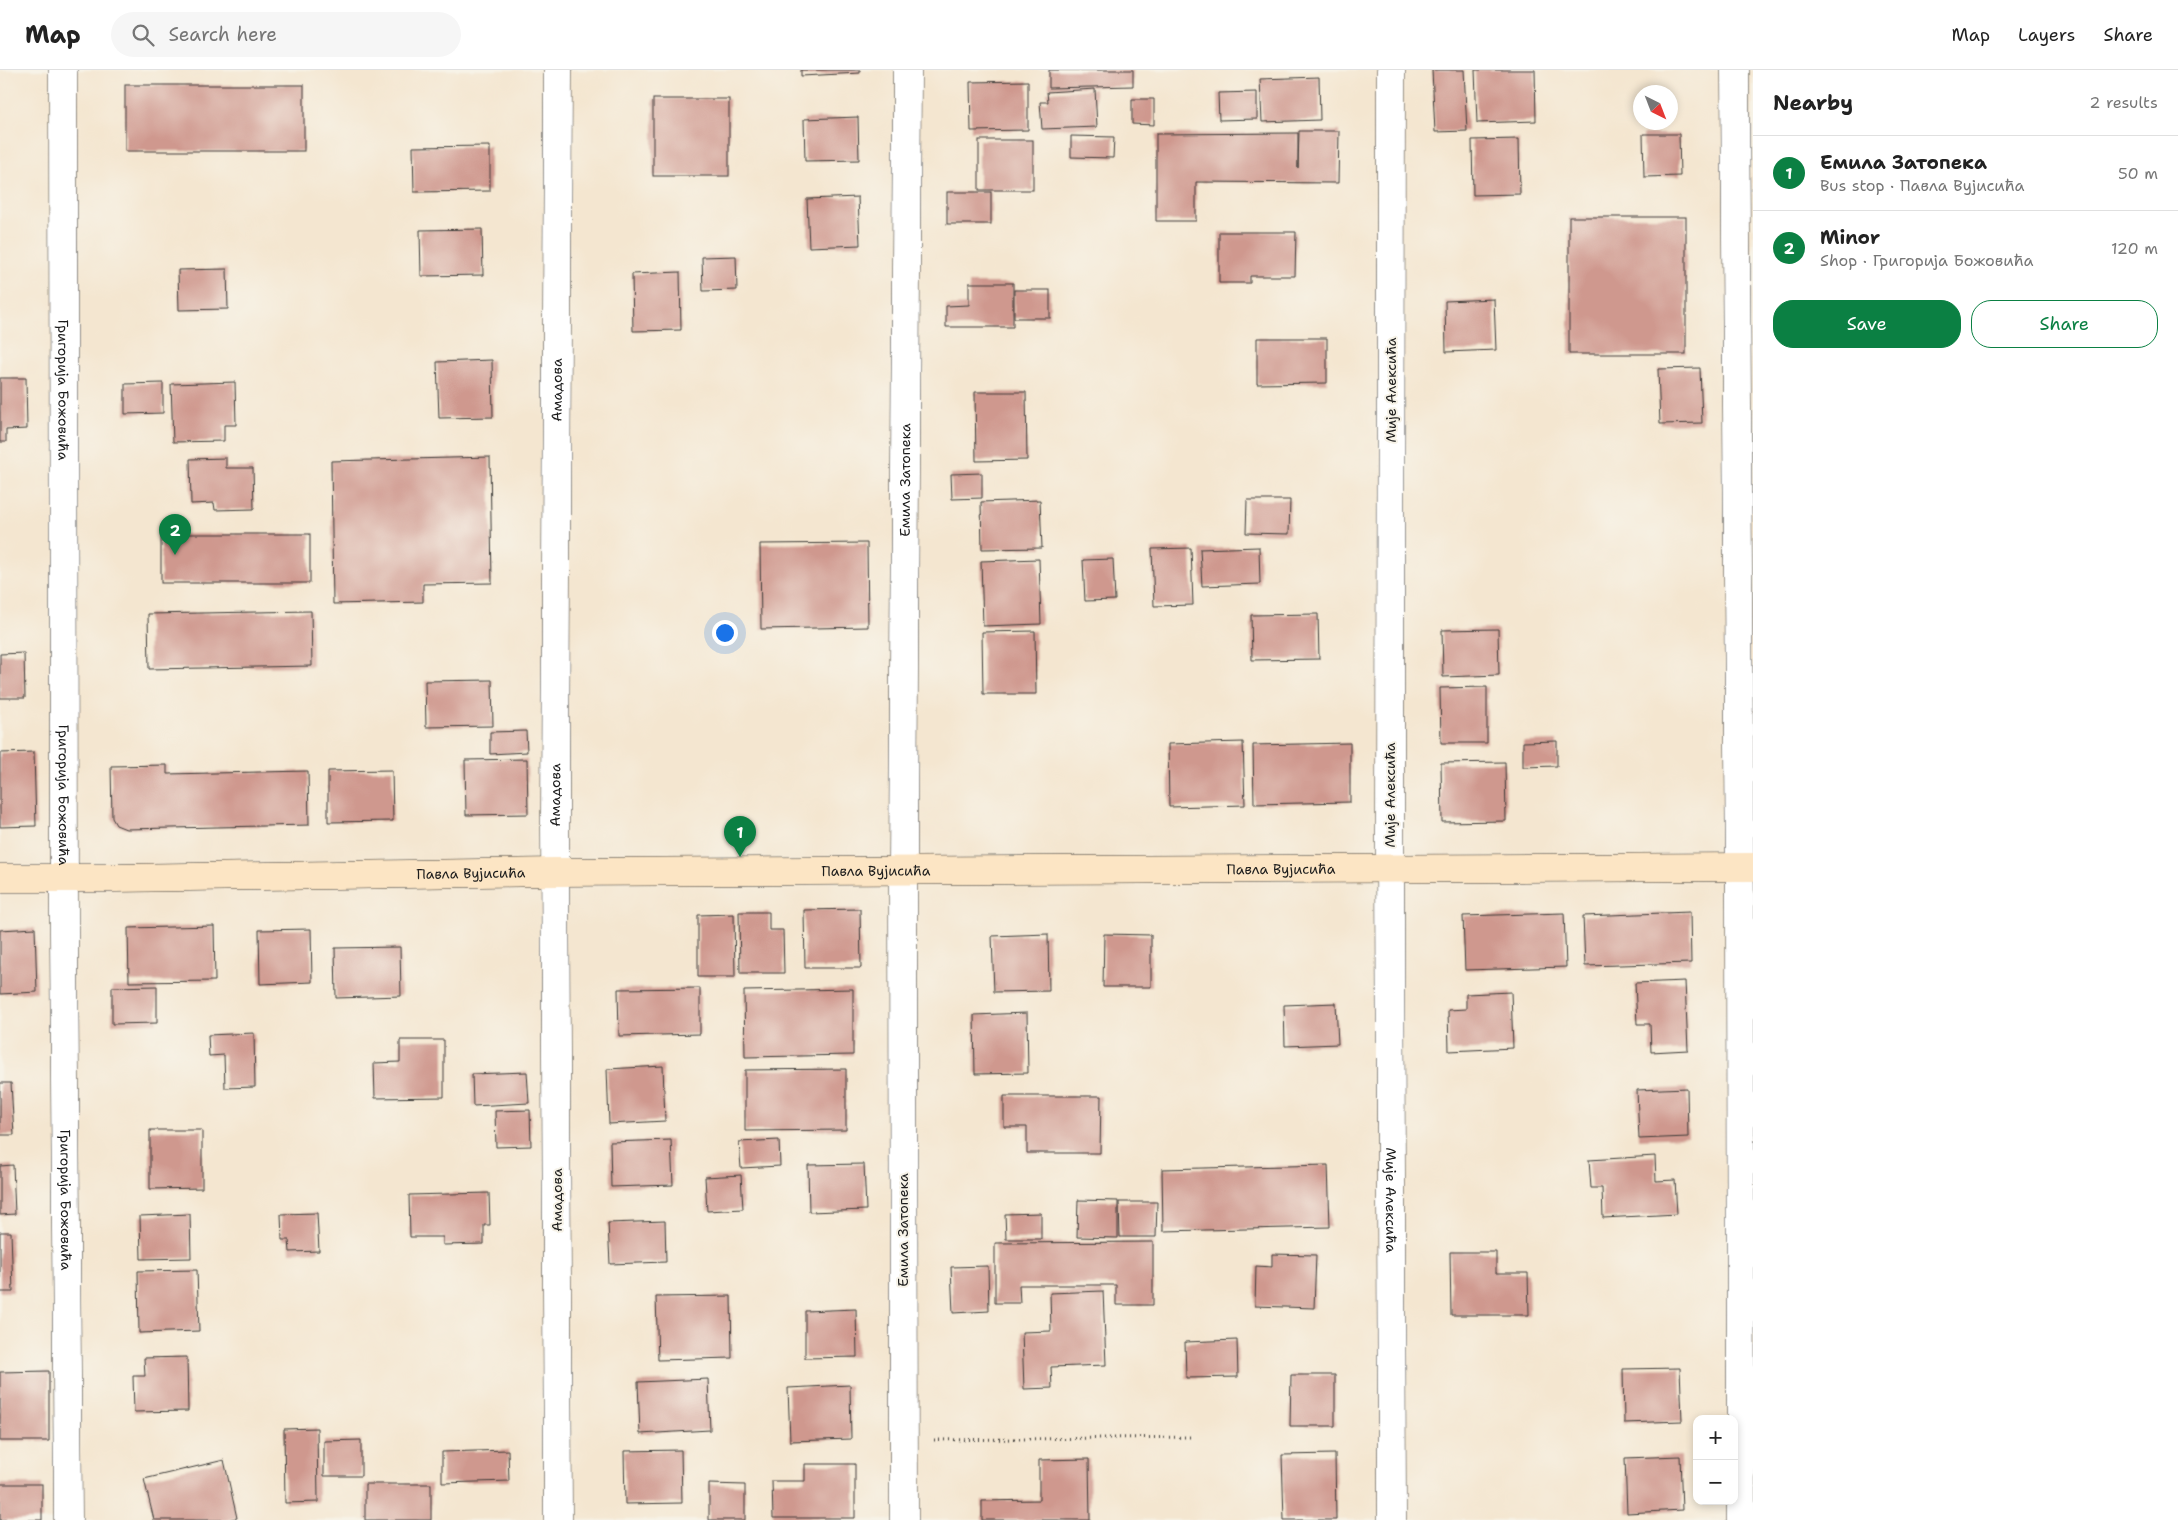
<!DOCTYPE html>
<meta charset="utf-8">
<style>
:root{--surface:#fff;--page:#f6f6f6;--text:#222;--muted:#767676;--line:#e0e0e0;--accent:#0b8043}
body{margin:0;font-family:"Shantell Sans",sans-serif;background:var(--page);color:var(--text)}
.controls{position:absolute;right:15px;bottom:15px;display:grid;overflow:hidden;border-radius:10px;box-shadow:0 2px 8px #0003}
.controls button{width:45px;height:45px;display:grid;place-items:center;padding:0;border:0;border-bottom:1px solid var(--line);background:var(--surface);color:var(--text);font:25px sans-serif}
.compass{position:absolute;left:1633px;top:15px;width:45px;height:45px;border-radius:50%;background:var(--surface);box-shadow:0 2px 8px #0003;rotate:138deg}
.you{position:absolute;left:724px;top:562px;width:18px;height:18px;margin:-12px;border:4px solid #fff;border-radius:50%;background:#1a73e8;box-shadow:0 0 0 8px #1a73e833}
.badge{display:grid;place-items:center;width:32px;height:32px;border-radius:50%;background:var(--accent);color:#fff;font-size:16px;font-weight:700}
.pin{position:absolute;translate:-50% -41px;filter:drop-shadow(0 1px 2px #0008)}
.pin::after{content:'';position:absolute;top:26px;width:18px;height:15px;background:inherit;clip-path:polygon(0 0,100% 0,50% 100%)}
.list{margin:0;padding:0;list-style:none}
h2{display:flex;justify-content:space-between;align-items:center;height:65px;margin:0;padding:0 20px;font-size:21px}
h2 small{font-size:16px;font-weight:400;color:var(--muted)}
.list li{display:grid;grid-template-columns:32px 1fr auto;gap:15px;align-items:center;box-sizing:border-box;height:75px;padding:0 20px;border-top:1px solid var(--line)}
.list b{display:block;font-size:19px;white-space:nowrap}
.list p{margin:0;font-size:16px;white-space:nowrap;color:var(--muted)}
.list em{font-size:16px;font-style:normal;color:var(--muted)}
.actions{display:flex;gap:10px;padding:15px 20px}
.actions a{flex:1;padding:11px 0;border:1px solid var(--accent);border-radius:20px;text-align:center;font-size:18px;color:var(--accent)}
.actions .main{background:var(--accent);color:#fff}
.icon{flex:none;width:28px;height:28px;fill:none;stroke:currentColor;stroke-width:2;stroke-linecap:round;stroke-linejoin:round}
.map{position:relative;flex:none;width:1753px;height:1450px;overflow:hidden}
header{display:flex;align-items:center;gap:30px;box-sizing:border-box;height:70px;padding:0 25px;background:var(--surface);border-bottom:1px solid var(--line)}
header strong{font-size:24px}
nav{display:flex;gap:28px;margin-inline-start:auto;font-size:18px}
.search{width:350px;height:45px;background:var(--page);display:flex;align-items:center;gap:12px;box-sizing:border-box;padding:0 18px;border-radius:28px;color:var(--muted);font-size:19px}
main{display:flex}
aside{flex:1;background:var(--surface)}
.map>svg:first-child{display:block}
</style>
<header>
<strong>Map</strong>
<div class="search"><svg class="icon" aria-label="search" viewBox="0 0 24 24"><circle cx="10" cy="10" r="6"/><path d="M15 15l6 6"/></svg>Search here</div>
<nav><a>Map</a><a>Layers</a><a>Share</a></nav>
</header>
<main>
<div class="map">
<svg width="1753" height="1450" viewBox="0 0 1753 1450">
<rect width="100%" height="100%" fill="#f7f3e8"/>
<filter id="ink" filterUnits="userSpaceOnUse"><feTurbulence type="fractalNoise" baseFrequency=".02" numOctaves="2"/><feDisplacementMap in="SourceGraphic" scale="10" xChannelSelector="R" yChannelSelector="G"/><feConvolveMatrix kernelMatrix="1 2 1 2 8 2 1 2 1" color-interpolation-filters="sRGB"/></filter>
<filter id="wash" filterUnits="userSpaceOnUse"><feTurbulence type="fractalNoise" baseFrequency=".0096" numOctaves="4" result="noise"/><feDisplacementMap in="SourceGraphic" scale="20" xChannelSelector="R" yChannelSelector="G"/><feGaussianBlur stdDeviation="1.12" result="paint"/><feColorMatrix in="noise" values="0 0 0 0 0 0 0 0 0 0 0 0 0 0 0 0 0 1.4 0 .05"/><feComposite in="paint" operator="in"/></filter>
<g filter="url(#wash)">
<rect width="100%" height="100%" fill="#f4e6d0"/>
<g id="blocks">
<!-- building -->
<g fill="#cf988e">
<path d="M801,0H860V3L801,6Z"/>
<path d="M1049,0H1133V16L1049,18Z"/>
<path d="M1432,0H1464L1467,61L1435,62Z"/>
<path d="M1475,0H1535L1536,51L1477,53Z"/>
<path d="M1319,7L1320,50L1262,52L1260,9Z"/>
<path d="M1028,11V60L971,61L970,12Z"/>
<rect x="125" y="15" width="179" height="66"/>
<path d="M1095,19L1097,57L1042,59L1040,32H1048L1047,22Z"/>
<path d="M1257,22V49L1219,50L1218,23Z"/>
<rect x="653" y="29" width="76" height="77"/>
<path d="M1132,29H1154V55L1132,54Z"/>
<path d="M858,47L859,90L805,91L804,49Z"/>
<path d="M1299,61H1339L1338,113L1196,112V151H1156V64L1298,63V98Z"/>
<path d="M1643,64H1679L1680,106L1644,107Z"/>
<path d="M1071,66L1114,67L1113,88L1071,87Z"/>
<path d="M1519,69L1520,124L1473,125L1472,70Z"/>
<rect x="979" y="70" width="54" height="50"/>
<path d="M490,76V121L414,122L413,77Z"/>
<rect x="947" y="122" width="44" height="32"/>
<path d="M858,127L860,175L809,177L807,129Z"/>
<rect x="1569" y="147" width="117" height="137"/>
<path d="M482,159L483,205L421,206L420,160Z"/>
<path d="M1219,162H1296L1295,206H1250V213H1219Z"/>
<path d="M736,186L737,220L703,221L702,187Z"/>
<path d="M227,199L228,239L179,240L178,200Z"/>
<path d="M680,202L681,260L633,261L632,204Z"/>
<path d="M969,213H1013V257H946V236L969,235Z"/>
<rect x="1014" y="220" width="36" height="28"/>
<path d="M1494,229L1496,280L1446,282L1445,231Z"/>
<path d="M1257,268H1327V313L1257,314Z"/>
<path d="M492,290L493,347L439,348L437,292Z"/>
<path d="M1700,298L1702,353L1660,354L1658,299Z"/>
<path d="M0,308H26L27,359L6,360V372H0Z"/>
<path d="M235,312L236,355H224V371L173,372L171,314Z"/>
<path d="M163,313V343L125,344V314Z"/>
<path d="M975,322H1026L1027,390L976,391Z"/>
<path d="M490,387L492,513L423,514V532L333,534L331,391Z"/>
<path d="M226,388V398H253L254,439L215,440L214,433L191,434L190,389Z"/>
<path d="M982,403V428L952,429L951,404Z"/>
<path d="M1040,430L1042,478L982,479L981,432Z"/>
<path d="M1247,430H1290L1289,464L1246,463Z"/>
<rect x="161" y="464" width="149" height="49"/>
<path d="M867,473L868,557L761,559L760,474Z"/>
<path d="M1259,477L1260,514L1202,516L1200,479Z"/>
<path d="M1191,478L1193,535L1154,536L1152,479Z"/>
<path d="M1039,489L1041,554L983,556L981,491Z"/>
<path d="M1113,489L1115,530L1085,531L1083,490Z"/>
<path d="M311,541L312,596L149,599L148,544Z"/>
<path d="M1318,544L1319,589L1252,590L1251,545Z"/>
<path d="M1498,559L1499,605L1443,607L1442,560Z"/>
<path d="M1035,561L1036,624H983L982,562Z"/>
<path d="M24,583L25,628H0V584Z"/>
<path d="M492,610L493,656L426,657L425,611Z"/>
<path d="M1487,617V673H1441L1440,618Z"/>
<path d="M526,661L527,682L490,684V662Z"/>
<path d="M1557,671V696L1523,697V672Z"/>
<path d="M1243,672L1245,735L1169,737L1168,674Z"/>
<path d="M1350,673V732L1254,734L1253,675Z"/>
<path d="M34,682L36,756L0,757V683Z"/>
<path d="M527,689L528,744L466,745L465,690Z"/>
<path d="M1505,692L1506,751L1442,752L1441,693Z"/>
<path d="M167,695V704L308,701L309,755L126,759L116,755L112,748L111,696Z"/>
<path d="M392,700L393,751L328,752V701Z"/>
<path d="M860,839L861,898H805L804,840Z"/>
<path d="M739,842H769V860H783L784,903H740Z"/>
<path d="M1690,842L1691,893L1585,896L1583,846Z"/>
<path d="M1564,843L1566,897L1465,900L1463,846Z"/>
<path d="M734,844L735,907H698V845Z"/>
<path d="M214,856L215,911L129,912L128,858Z"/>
<path d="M35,858L37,922L0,924V860Z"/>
<path d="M311,859L312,912L260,914L259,860Z"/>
<path d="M1048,864L1049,921L994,922L992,866Z"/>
<path d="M1104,864L1151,865V917H1103Z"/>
<path d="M400,877L401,926L336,928L335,878Z"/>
<path d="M1685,911L1688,980L1651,982L1650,954H1637L1635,913Z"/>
<path d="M157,916V953L112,954V917Z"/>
<path d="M700,918V964L619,966L618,919Z"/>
<path d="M853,919V985L745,987L744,921Z"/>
<path d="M1511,922L1513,978L1449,981L1448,940L1466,939V924Z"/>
<path d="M1336,933L1338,974L1285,976L1284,935Z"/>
<path d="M1027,943L1028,1003L975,1004L974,945Z"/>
<path d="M254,963L255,1017L225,1018L224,985L209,986L208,965Z"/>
<path d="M400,970H444V1027L375,1028L374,993L400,992Z"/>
<path d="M663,996L665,1051L609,1054L607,999Z"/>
<path d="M846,999V1060L745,1061V1000Z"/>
<path d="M527,1002L529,1033L473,1036L472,1004Z"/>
<path d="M0,1013H11L14,1065H0Z"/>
<path d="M1687,1018L1688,1067L1639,1069L1637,1020Z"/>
<path d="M1004,1026H1101L1100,1083H1027V1057H1004Z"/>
<path d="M530,1040L531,1076L496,1077L495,1041Z"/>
<path d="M150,1060H202V1118L150,1119Z"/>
<path d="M671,1070L673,1115L611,1117L610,1072Z"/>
<path d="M779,1070L780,1096L741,1098L739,1072Z"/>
<path d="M1655,1086L1656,1111L1675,1110L1677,1144L1603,1148L1602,1118H1591L1589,1090Z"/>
<path d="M864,1094L866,1140L809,1142L808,1095Z"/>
<path d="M13,1095L15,1144L0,1145V1096Z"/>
<path d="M1328,1095L1330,1157L1163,1161L1162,1099Z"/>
<path d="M741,1105L743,1139L707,1141L705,1107Z"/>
<path d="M489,1123L490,1155H484V1174L443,1175V1167H410L409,1125Z"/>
<path d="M1078,1130L1118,1131V1168L1077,1167Z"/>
<path d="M1119,1132H1157L1156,1167H1120Z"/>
<path d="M317,1143L319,1181L290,1182L289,1170H282L281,1144Z"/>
<path d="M1041,1143V1169H1006L1005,1144Z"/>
<path d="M190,1144L191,1188L141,1189L140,1146Z"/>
<path d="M665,1151L666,1192L610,1194L608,1153Z"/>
<path d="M0,1162H11L13,1222H0Z"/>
<path d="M1153,1172V1235H1116V1215H1019L1020,1233H995V1173Z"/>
<path d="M1450,1182H1496V1203H1528L1529,1245H1451Z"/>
<path d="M1272,1184L1316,1185L1314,1238L1255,1236L1256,1196L1272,1197Z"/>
<path d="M988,1196L989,1241L953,1243L951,1197Z"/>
<path d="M197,1200L199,1261L139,1263L138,1201Z"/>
<path d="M1103,1221L1106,1295L1051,1297L1052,1318L1024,1319L1022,1262L1051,1261L1050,1223Z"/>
<path d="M731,1226L732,1288L658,1290L656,1227Z"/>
<path d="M856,1239L857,1287L805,1288V1241Z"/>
<path d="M1237,1270L1238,1307L1186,1308L1185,1272Z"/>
<path d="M187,1287L188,1341L134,1342L133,1306H145L144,1288Z"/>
<path d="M1680,1298L1682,1351L1624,1353L1623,1299Z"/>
<path d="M49,1301V1371H0V1302Z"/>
<path d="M1291,1305H1335V1356H1290Z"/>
<path d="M708,1309L710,1360L640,1364L638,1312Z"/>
<path d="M850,1315L851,1369L790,1371L788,1318Z"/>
<path d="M317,1358L318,1432L285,1433L284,1359Z"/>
<path d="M361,1370V1406H324V1371Z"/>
<path d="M508,1380L509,1411L442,1413V1382Z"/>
<path d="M681,1380L682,1433L625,1434L624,1381Z"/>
<path d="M1335,1384L1336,1450H1284L1282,1385Z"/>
<path d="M1680,1386L1682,1440L1627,1443L1625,1388Z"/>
<path d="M1089,1389L1090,1450H982V1431L1039,1430V1390Z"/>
<path d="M224,1390L237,1448L227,1450H154L144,1409Z"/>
<path d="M805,1394H855V1448H773L772,1411H805Z"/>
<rect x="0" y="1414" width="42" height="36"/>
<rect x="365" y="1414" width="66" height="36"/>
<path d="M709,1414L745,1415V1450H709Z"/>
</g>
</g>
</g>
<g filter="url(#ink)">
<use href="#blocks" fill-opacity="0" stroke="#3c3a37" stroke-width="1"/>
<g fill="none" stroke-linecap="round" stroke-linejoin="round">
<!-- street casing -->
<g stroke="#3c3a37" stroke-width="29">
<g id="street">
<path id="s1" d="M63,0L64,864L68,1450"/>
<path id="s2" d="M1391,0L1390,774L1392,1450"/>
<path d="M1735,0L1740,839L1741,1450"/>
<path id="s3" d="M558,1450L555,752L558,0"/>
<path id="s4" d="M904,1450L903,801L907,0"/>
</g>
</g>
<!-- secondary casing -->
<g stroke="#3c3a37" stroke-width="29">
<g id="secondary">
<path id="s5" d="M0,808H115L555,802L1753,797"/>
</g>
</g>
<!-- path -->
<path stroke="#3c3a37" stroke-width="3" stroke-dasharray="1 4" stroke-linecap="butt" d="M934,1370L1193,1367"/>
<!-- street -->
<use href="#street" stroke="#fff" stroke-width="28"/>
<!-- secondary -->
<use href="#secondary" stroke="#fce5c4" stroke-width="28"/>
</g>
</g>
<g text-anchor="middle" stroke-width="4" stroke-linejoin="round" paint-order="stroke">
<!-- street labels -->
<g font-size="14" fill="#1c1c1c" stroke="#f7f3e8">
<text dy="5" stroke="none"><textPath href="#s1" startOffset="320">Григорија Божовића</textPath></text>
<text dy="5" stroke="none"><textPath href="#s3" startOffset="1130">Амадова</textPath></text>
<text transform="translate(1391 320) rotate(-90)" y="5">Мије Алексића</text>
<text dy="5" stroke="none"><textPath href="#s4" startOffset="1040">Емила Затопека</textPath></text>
<text dy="5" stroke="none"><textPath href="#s1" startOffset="725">Григорија Божовића</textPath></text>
<text dy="5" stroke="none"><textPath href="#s3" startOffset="725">Амадова</textPath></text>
<text transform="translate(1390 725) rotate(-90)" y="5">Мије Алексића</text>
<text dy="5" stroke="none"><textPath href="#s5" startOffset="1281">Павла Вујисића</textPath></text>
<text dy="5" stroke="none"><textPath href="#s5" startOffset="876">Павла Вујисића</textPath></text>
<text dy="5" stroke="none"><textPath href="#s5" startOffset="471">Павла Вујисића</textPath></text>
<text dy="5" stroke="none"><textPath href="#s1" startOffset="1130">Григорија Божовића</textPath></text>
<text transform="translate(557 1130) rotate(-90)" y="5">Амадова</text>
<text dy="5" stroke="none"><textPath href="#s2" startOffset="1130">Мије Алексића</textPath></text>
<text transform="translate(903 1160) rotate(-90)" y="5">Емила Затопека</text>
</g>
</g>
</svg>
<div class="controls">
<button>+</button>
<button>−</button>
</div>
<svg class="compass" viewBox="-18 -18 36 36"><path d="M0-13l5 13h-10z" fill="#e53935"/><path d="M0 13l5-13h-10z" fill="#767676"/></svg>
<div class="you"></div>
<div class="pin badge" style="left:740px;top:787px">1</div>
<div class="pin badge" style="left:175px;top:485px">2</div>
</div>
<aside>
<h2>Nearby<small>2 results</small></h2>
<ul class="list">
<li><span class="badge">1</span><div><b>Емила Затопека</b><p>Bus stop · Павла Вујисића</p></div><em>50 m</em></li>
<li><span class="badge">2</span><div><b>Minor</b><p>Shop · Григорија Божовића</p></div><em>120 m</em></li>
</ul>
<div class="actions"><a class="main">Save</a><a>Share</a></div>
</aside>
</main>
